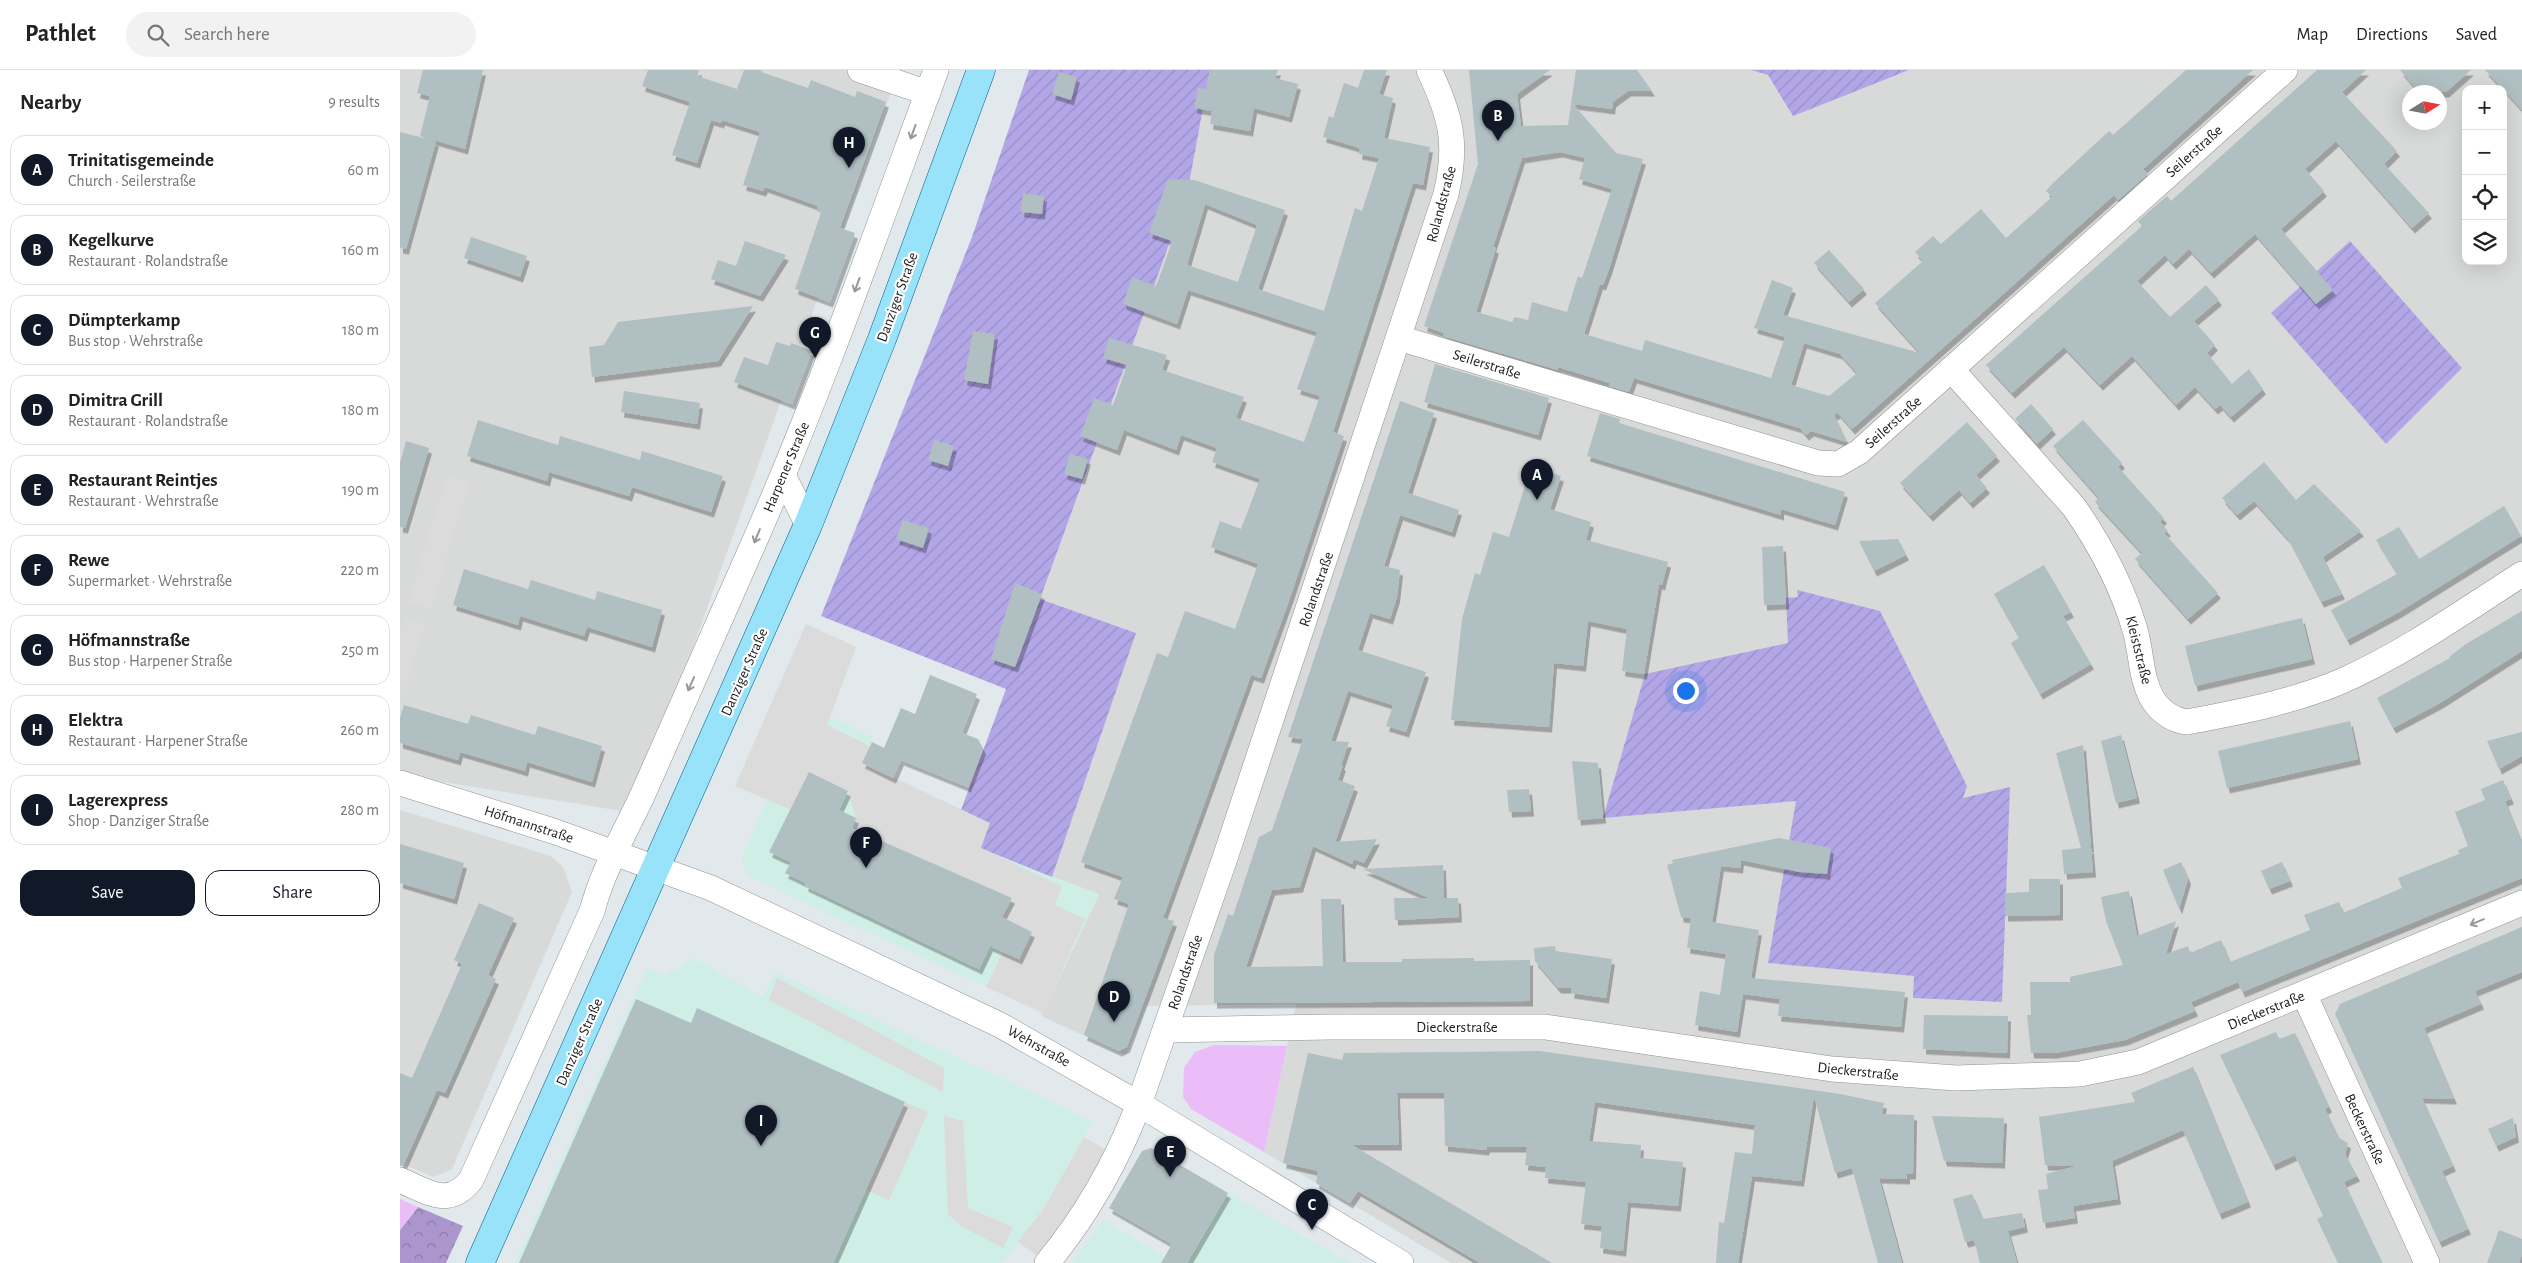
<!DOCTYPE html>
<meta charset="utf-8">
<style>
:root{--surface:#fff;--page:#f2f2f2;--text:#222;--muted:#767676;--line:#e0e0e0;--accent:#111827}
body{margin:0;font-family:"Alegreya Sans",sans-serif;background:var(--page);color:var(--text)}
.controls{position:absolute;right:15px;top:15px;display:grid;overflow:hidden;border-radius:10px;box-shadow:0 5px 20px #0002}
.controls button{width:45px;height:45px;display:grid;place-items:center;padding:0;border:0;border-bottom:1px solid var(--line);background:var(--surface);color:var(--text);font:25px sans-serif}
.compass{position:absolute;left:2002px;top:15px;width:45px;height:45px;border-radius:50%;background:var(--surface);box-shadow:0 5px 20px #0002;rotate:79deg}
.you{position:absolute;left:1285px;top:620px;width:18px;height:18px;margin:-12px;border:4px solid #fff;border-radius:50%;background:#1a73e8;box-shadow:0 0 0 8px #1a73e833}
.badge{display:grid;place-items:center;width:32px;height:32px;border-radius:50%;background:var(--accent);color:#fff;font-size:16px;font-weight:700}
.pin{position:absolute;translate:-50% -41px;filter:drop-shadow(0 1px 2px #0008)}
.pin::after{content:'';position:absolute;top:26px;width:18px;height:15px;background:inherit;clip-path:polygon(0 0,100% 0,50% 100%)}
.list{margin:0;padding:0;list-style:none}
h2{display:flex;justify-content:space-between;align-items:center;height:65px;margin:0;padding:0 20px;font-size:21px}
h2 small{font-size:16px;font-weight:400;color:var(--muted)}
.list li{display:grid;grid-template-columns:32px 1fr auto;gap:15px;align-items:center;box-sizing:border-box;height:70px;margin:0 10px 10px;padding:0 10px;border:1px solid var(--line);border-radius:15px}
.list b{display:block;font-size:19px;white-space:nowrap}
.list p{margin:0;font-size:16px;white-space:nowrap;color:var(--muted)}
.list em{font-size:16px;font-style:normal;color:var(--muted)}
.actions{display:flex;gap:10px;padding:15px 20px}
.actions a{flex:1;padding:11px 0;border:1px solid var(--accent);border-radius:15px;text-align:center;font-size:18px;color:var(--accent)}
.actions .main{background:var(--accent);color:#fff}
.icon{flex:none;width:28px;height:28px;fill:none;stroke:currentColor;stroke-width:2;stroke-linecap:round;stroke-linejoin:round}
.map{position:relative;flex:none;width:2122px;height:1193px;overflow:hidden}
header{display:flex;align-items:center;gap:30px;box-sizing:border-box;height:70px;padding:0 25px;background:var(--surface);border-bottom:1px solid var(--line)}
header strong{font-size:24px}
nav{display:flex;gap:28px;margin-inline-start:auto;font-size:18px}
.search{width:350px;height:45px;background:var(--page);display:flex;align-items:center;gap:12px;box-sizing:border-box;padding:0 18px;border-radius:28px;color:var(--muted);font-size:19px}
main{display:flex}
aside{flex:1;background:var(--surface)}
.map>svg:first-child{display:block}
</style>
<header>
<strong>Pathlet</strong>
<div class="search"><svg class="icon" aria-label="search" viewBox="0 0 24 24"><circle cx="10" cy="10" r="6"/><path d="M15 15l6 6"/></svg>Search here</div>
<nav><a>Map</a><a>Directions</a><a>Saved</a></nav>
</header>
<main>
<aside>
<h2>Nearby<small>9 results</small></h2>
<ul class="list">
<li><span class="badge">A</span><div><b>Trinitatisgemeinde</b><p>Church · Seilerstraße</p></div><em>60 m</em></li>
<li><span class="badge">B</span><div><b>Kegelkurve</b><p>Restaurant · Rolandstraße</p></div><em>160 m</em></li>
<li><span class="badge">C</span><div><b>Dümpterkamp</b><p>Bus stop · Wehrstraße</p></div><em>180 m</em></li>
<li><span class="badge">D</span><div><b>Dimitra Grill</b><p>Restaurant · Rolandstraße</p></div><em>180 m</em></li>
<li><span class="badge">E</span><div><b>Restaurant Reintjes</b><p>Restaurant · Wehrstraße</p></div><em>190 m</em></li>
<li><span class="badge">F</span><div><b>Rewe</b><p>Supermarket · Wehrstraße</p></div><em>220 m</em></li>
<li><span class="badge">G</span><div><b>Höfmannstraße</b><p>Bus stop · Harpener Straße</p></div><em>250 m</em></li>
<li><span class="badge">H</span><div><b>Elektra</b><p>Restaurant · Harpener Straße</p></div><em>260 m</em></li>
<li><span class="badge">I</span><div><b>Lagerexpress</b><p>Shop · Danziger Straße</p></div><em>280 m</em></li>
</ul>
<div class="actions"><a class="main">Save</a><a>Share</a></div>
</aside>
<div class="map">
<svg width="2122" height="1193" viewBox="0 0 2122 1193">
<defs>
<pattern id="forest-crowns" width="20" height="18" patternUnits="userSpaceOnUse" patternTransform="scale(1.25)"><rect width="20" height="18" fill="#aa96cc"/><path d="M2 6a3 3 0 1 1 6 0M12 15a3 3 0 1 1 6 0" fill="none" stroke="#8a7aa5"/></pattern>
<pattern id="garden-furrows" width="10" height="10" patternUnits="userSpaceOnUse" patternTransform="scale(1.25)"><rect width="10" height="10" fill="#b2a6e7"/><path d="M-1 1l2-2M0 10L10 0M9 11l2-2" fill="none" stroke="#988ec6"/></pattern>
<filter id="shadow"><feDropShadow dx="3" dy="5.5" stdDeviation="0" flood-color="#0004"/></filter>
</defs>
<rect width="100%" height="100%" fill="#e1e9ed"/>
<!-- residential -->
<g fill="#d8d9d9" fill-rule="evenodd">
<path d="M0,0H499L234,743L0,705Z"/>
<path d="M810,0H2122V1193H1051L864,1082L896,934L746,936L726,985L641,946L699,825L652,807L736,563L640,529L787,125ZM2066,19H2103V191H2066ZM2010,22H2040V52H2010Z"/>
<path d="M0,740L151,786L163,797L172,822L52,1099L34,1107L0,1093Z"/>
</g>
<!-- commercial -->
<g fill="#cfeee5">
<path d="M409,636L472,667V672L463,693L590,753L581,779L699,824L643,943L354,809L344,800L342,787Z"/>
<path d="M294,888L363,927L375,902L692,1051L644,1138L602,1193H115L247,898L265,906Z"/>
<path d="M828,1123L950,1193H787Z"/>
<path d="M703,1150L775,1193H671Z"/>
</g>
<!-- forest -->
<path fill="url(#forest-crowns)" d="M18,1137L63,1156L46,1193H0V1160Z"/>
<!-- park -->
<g fill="#eabdf8">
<path d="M814,975L887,976L864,1082L791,1039L783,1027L784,998L795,982Z"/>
<path d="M0,1129L18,1137L0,1160Z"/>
</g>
<!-- garden -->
<g fill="url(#garden-furrows)">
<path d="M629,0H810L787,125L640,529L736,563L652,807L580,778L561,740L606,619L421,546L572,167Z"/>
<path d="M1351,0H1509L1393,46L1368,5Z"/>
<path d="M1950,171L2062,298L1986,374L1871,243L1901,216L1916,234L1932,220L1916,202Z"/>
<path d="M1397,520L1480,541L1567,716L1563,728L1610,717L1602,932L1513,928L1514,906L1368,893L1396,731L1203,748L1245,604L1388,573L1386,528L1398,527Z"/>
</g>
<!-- parking -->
<g fill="#dbdbdb">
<path d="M47,405L69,412L31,539L8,532Z"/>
<path d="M4,548L25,554L5,621L0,619V562Z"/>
<path d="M406,554L456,577L427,655L470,676L463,693L590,753L581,778L662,816L655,835L685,849L643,943L586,917L603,882L619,889L632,862L602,847L612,828L452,758L456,748L448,721L409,703L391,740L335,716Z"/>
<path d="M377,908L544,998L543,1022L369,930Z"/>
<path d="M505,1032L528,1042L489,1130L466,1120Z"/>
<path d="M544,1046L563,1051L568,1138L613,1157L603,1178L561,1156L548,1144Z"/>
<path d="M684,1067L706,1080L674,1138L639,1187L618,1172L644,1138Z"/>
</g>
<!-- building -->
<g fill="#b0bfc1" fill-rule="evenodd" filter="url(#shadow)">
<path d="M23,0H83L65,79L20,66L30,26L17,23Z"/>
<path d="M248,0H299L297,6L337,19L344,0H360L364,3L408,18L411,10L455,27L457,21L486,32L440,158L455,163L430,232L395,219L421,143L417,141L418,136L365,117L363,121L343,115L360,62L322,50L321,53L311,50L297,93L272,85L290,32L242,16Z"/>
<path d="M810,0H878L875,8L898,14L889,47L854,38L850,61L810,54L812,41L794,38L798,18L806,19Z"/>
<path d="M964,0H987L979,24L993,28L984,68L1030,77L1023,115L1013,113L933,362L944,366L891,525L861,608L851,605L763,848L774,851L727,977L719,981L684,965L729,834L714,829L723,807L681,792L757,583L768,587L785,541L835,559L858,494L811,477L820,451L841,459L860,409L812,392L817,378L781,365L776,380L724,360L717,380L680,366L694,328L713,335L727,295L703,288L709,268L767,285L762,300L844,327L836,348L904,372L920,326L897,319L917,262L788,220L777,254L723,234L732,207L756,216L766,189L772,171L749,163L768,109L794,110L885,140L858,219L924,241L955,138L962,141L979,88L959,84L960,78L923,67L929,46L933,48L944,13L958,18ZM805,134L857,155L838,212L787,195Z"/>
<path d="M1069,0H1150L1117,24L1121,56L1168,55L1176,0H1237L1252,21H1228L1213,32L1212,39L1173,34L1216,83L1243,89L1209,199L1203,215L1200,214L1184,264L1242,281L1245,270L1371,308L1385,267L1354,258L1372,210L1393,218L1383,245L1520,283L1475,233L1523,191L1515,182L1533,166L1541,174L1581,139L1606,168L1652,127L1646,121L1652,114L1709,61L1713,65L1786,0H1853L1743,99L1748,104L1718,130L1714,125L1452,359L1438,343L1434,345L1447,372L1411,361L1406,365L1400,358L1234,308L1229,322L1209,316L1210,313L1158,297V300L1043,266L1044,263L1024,256L1078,94ZM1160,82L1185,88L1179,109L1212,119L1182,208L1178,206L1167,242L1132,232L1128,250L1115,247L1112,252L1076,242L1096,178L1093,177L1122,88ZM1404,273L1440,284L1457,303L1429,326L1391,315Z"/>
<path d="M1917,0H1966L1942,22L1997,81L1984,94L2029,143L2012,158L1936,71L1905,99L1924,121L1881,159L1933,220L1916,234L1855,164L1811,203L1789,179L1773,194L1765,185L1737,211L1770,247L1806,215L1819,230L1794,251L1815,275L1807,283L1832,314L1849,299L1863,319L1831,347L1820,335L1815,339L1795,317L1776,335L1732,286L1700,315L1664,277L1612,323L1586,295L1742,156L1738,151L1767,126L1771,131Z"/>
<path d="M2000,0H2071L2046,22H2019Z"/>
<path d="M2085,0H2122V40L2103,19Z"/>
<path d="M659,2L677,7L671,30L652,24Z"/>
<path d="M0,62L36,71L6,179L0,178Z"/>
<path d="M623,123L644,126L642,144L621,142Z"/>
<path d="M71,167L127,186L120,207L64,188Z"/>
<path d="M345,171L386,185L360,226L311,209L318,190L336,196Z"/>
<path d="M1429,180L1464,219L1449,232L1414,193Z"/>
<path d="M353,236L318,291L192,307L189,277L204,275L218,252Z"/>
<path d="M573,261L595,264L588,314L564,310Z"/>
<path d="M376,272L390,276L391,273L412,281L392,334L334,312L344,287L368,295Z"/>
<path d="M1035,294L1149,328L1138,365L1024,332Z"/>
<path d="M224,321L300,333L297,354L221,342Z"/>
<path d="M1000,331L1034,343L1008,423L1059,440L1052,462L1000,445L984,496L1000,500L997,527L990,549L970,543L958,580L1026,602L1006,662L986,656L993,635L948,621L931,671L949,672L941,695H943L938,710L955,716L935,772L977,769L964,793L954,789L952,794L913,776L900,817L872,820L846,897L923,896L921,829H941L943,892H1002V889L1074,888V891L1130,890V931L814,933V885L828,844L833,846L859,767L872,760L903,669L888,667Z"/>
<path d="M1631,334L1653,359L1637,374L1615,349Z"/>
<path d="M1200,343L1220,349L1219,353L1445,422L1435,455L1381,439V445L1187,386Z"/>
<path d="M78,350L158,375L160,366L240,390L242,381L323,406L311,442L232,417L229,426L149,402L147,411L67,386Z"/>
<path d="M1683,350L1722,393L1718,397L1764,448L1760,452L1768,461L1764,463L1818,523L1788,549L1735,489L1742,483L1695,432L1699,428L1653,376Z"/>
<path d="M1567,352L1597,386L1576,405L1587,418L1570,433L1559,420L1530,446L1500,413Z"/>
<path d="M534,370L554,376L548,396L528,390Z"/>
<path d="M6,371L29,378L5,458L0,457V393Z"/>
<path d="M670,384L688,389L682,409L664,404Z"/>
<path d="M1864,392L1896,430L1914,414L1961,461L1923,487L1942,524L1921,532L1888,469L1854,431L1837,445L1822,428Z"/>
<path d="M1131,396L1161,406L1150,439L1191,452L1186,470L1268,492L1262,515L1259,514L1244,604L1222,601L1227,559L1188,551L1183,596L1154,593L1149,657L1051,650L1062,549L1075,503L1080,505L1093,462L1109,467Z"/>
<path d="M2104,436L2121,466L1999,542L1947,570L1931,540L1997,504L1976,470L1999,457L2019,489Z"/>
<path d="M503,450L529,458L523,478L496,469Z"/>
<path d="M1498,469L1506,485L1474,501L1459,471Z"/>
<path d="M1383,476L1386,534L1364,535L1362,477Z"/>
<path d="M1644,495L1671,542L1663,546L1691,594L1640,624L1611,573L1619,568L1594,524Z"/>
<path d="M64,499L128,519L131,510L195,530L197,521L262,540L252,577L187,557L184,566L120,546L118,555L53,535Z"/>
<path d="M615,513L642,524L615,597L591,589Z"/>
<path d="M2122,541V581L2040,633L1993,658L1977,628L2050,588L2049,587L2066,574Z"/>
<path d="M1902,548L1912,589L1795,616L1785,576Z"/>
<path d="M530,605L577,624L562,663L578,669L583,679L568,717L501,690L493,708L462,693L472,672L484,678L501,638L515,644Z"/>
<path d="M4,635L68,654L71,645L135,665L138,656L202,676L192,712L127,692L125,701L60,682L58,690L0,673V648Z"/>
<path d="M1950,651L1958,689L1827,718L1818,681Z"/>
<path d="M2122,662V686L2099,699L2087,671Z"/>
<path d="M1721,665L1737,728L1716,733L1701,671Z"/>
<path d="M1683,675L1691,777L1682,778H1691L1693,802L1664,804L1662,780L1681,778L1656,683Z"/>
<path d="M1172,691L1198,693L1203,748L1178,750Z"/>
<path d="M409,702L448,721L439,740L456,748L452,758L612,828L602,847L632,862L619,889L590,876L579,899L405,816L406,813L385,803L391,792L369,782Z"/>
<path d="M2103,710L2111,729L2105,731L2122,773V808L1842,922L1838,912L1791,932L1795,941L1725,970L1655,983H1631L1627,945H1631L1630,912H1670V907L1723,895L1706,851L1701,827L1729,821L1737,866L1776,851L1766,884L1788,876L1790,883L1821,870L1830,892L1910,860L1904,845L1939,832L1943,843L2002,818L1998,808L2059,784L2058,780L2068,776L2055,742L2085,730L2081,719Z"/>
<path d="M1129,719L1131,741L1109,742L1107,720Z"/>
<path d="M1379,768L1431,778L1427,804L1399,802L1341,790L1340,798L1321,796L1312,852L1359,860L1351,908L1505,922L1501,957L1378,946L1380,929L1343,924L1337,962L1295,955L1300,921L1320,925L1326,884L1287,878L1291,848L1281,847L1267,795L1273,793L1272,790Z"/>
<path d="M0,774L64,793L54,829L0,813Z"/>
<path d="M1781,792L1788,809L1779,839L1763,800Z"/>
<path d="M1882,792L1890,811L1869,819L1861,801Z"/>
<path d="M1043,795L1044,828H1058L1059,847L995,850L994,828H1029L963,799Z"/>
<path d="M1629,809H1660V845L1605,846V823L1629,822Z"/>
<path d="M79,833L114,848L88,905L96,909L45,1023L37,1020L3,1096H0V1003L12,1008L62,894L54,890Z"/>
<path d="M2122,857V902L2075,921L2081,934L2024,958L2054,1029L2022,1028L2053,1096L2042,1101L2068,1159L2039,1172L1935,944L1940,934Z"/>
<path d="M1155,876L1156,881L1212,889L1206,928L1171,923L1172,918H1158L1135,891L1134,878Z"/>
<path d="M236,929L291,953L297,938L505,1032L433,1193H119Z"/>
<path d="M1524,945L1608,946L1607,983L1523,979Z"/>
<path d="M1876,962L1879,969L1895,963L1929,1037L1925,1039L1939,1068L1948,1073L1945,1084L1957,1106L1944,1112L1982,1193H1938L1917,1149L1923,1146L1895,1085L1873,1095L1820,985Z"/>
<path d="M1140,981L1440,1024L1484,1033L1482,1044L1514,1045L1513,1104H1507V1109L1479,1108L1502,1193H1478L1452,1098L1435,1103L1414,1026L1401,1111L1352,1106L1338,1193H1316L1319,1152L1324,1153L1335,1082L1352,1084L1355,1055L1195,1032L1189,1071L1241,1075L1240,1088L1283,1092L1278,1136L1228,1132L1223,1181L1200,1178L1202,1156L1181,1154L1186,1112L1145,1108L1146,1097L1125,1095L1127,1077H1087L1086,1080L1045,1076L1044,1023H997L999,1075H952L1152,1193H1080L958,1121L950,1133L916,1113L918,1101L883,1093L908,983L942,990L944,983Z"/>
<path d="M1793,997L1848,1132L1819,1144L1783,1060L1712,1091L1718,1129L1673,1136L1675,1148L1643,1153L1638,1120L1648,1119L1646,1104L1677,1096L1645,1095L1639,1047L1735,1032L1731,1023Z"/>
<path d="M1532,1046L1604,1048L1602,1093L1544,1091Z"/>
<path d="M2113,1048L2116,1067L2096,1076L2088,1059Z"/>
<path d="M751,1078L828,1123L787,1193H761L772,1174L709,1138L742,1081Z"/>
<path d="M1572,1124L1583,1149L1622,1143L1625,1157L1608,1161L1617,1193H1580L1574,1170L1565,1172L1553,1129Z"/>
<path d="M2099,1160L2122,1169V1184L2119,1193H2087Z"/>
</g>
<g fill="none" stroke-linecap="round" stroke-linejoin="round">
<!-- minor casing -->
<g stroke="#929292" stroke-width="26">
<g id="minor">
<path d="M460,0L528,23"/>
<path d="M999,268L1418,393L1438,394L1459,382L1885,0"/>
<path d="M1551,299L1674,437C1701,476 1722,515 1735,560C1742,583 1740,608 1753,630C1761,642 1773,650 1787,652C1839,642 1893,632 1942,611C2005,583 2064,541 2122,504"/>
<path d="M383,405L408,455"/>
<path d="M0,713L153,761L311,818L600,955L739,1034L1001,1193"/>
<path d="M1904,924L2027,1193"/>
<path d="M765,960L931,957H1145L1432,999L1556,1008L1680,1004L1738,992L2122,833"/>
<path d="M0,1110C27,1121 48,1139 71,1110L192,841C203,799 225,763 243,724C279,641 316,559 352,477C421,321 477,160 536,0"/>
<path d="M647,1193C686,1146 717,1091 739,1034L825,788L1046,124C1058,74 1051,46 1029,0"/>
</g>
</g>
<!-- major casing -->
<g stroke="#025f90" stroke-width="29">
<path id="major" d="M80,1193L408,455L482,269L581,0"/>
</g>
<!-- minor -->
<use href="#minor" stroke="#fff" stroke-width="25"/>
<!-- major -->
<use href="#major" stroke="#98e2fa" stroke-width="28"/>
</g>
<!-- one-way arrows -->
<defs><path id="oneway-shaft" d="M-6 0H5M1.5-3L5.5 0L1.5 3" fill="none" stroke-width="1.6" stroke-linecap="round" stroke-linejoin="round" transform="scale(1.25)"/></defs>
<g stroke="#989898">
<use href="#oneway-shaft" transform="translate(513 62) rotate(110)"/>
<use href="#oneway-shaft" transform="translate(457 215) rotate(110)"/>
<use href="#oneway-shaft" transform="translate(357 466) rotate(113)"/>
<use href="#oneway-shaft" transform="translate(291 614) rotate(114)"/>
<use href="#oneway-shaft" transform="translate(2077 852) rotate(157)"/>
</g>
<g text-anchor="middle" stroke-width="4.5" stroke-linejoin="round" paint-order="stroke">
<!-- street labels -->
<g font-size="15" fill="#1b1b1b" stroke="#fff">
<text transform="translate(1794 81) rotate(-42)" y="5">Seilerstraße</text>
<text transform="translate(1041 134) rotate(-75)" y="5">Rolandstraße</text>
<text transform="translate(497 227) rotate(-70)" y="5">Danziger Straße</text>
<text transform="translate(1087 294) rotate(17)" y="5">Seilerstraße</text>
<text transform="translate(1493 352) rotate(-42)" y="5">Seilerstraße</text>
<text transform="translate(386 397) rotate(-67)" y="5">Harpener Straße</text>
<text transform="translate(916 519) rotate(-71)" y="5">Rolandstraße</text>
<text transform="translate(1739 580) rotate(76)" y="5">Kleiststraße</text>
<text transform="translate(344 602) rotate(-66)" y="5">Danziger Straße</text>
<text transform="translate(129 754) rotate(18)" y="5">Höfmannstraße</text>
<text transform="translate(785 902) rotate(-71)" y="5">Rolandstraße</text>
<text transform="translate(1866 940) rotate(-22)" y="5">Dieckerstraße</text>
<text x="1057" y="962">Dieckerstraße</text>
<text transform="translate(179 972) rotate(-66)" y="5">Danziger Straße</text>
<text transform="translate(639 976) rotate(29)" y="5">Wehrstraße</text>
<text transform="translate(1458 1001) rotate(6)" y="5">Dieckerstraße</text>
<text transform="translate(1965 1059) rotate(65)" y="5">Beckerstraße</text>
</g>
</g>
</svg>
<div class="controls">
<button>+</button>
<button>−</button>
<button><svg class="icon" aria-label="locate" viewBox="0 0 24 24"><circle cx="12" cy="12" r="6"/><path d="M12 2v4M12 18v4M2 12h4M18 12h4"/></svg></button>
<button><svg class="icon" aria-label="layers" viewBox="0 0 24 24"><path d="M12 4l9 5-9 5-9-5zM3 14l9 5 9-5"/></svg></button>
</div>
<svg class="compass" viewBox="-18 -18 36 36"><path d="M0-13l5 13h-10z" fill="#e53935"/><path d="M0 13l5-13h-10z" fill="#767676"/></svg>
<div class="you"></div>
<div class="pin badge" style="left:1137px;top:430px">A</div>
<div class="pin badge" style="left:1098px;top:71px">B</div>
<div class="pin badge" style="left:912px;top:1160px">C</div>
<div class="pin badge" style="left:714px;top:952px">D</div>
<div class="pin badge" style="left:770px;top:1107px">E</div>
<div class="pin badge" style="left:466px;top:798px">F</div>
<div class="pin badge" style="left:415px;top:288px">G</div>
<div class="pin badge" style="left:449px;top:98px">H</div>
<div class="pin badge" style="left:361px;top:1076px">I</div>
</div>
</main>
